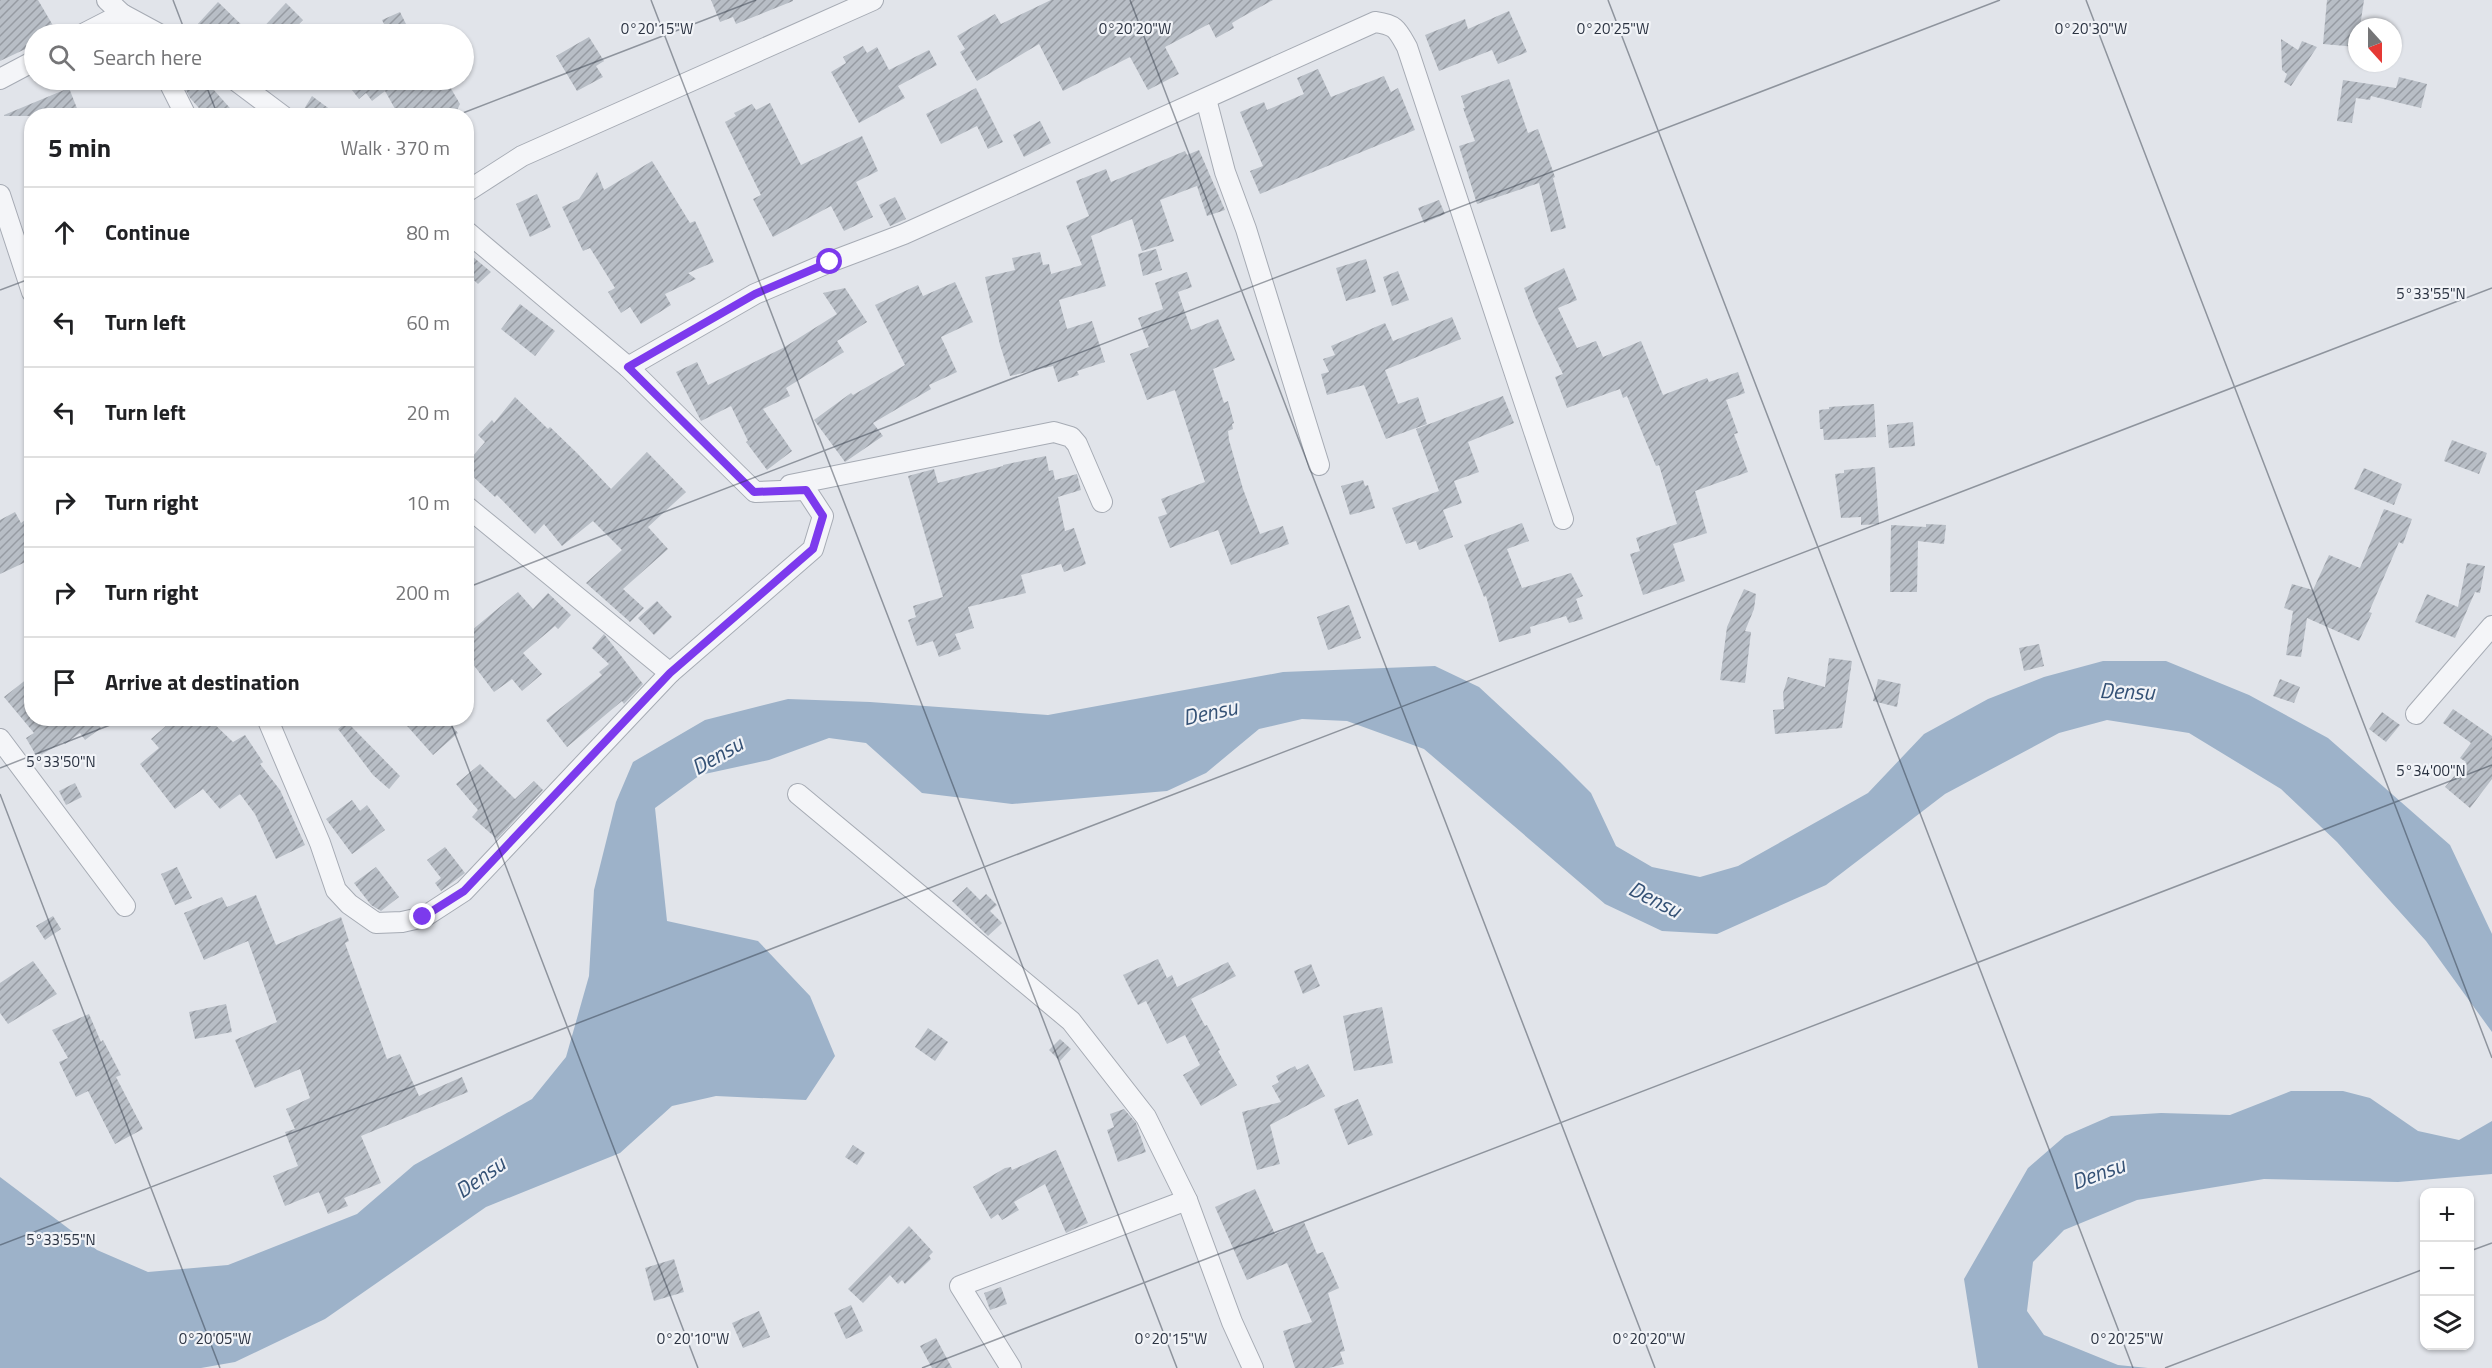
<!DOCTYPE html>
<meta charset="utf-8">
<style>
:root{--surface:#fff;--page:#f6f6f6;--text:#202124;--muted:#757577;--line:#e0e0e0}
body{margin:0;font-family:"Titillium Web",sans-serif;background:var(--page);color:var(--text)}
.controls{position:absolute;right:18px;bottom:18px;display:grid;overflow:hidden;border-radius:12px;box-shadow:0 2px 4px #0004}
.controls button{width:54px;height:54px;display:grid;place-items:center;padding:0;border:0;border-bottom:2px solid var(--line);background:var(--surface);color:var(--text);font:30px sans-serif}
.compass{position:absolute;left:2348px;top:18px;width:54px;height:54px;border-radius:50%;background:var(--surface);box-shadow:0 2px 4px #0004;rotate:159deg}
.stop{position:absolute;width:18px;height:18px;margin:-14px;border:4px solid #7c3aed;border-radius:50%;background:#fff}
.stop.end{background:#7c3aed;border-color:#fff;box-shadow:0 2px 6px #0008}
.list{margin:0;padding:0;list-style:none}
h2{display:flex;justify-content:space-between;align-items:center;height:78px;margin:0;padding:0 24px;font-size:26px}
h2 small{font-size:20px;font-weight:400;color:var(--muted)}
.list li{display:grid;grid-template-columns:39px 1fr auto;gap:18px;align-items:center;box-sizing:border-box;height:90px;padding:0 24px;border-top:2px solid var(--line)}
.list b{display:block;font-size:22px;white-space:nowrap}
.list em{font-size:20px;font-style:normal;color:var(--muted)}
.icon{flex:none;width:33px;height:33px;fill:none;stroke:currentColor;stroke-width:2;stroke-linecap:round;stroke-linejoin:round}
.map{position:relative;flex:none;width:2492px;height:1368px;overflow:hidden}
.search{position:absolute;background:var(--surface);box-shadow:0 2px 4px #0004;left:24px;top:24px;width:450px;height:66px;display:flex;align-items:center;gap:15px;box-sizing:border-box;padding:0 21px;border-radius:33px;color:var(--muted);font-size:22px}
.panel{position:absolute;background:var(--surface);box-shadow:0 2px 4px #0004;left:24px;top:108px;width:450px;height:618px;border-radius:24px}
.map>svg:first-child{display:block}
</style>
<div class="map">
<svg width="2492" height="1368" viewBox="0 0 2492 1368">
<defs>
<pattern id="building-hatch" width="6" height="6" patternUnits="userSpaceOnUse" patternTransform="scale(1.5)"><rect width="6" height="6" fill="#b8bec6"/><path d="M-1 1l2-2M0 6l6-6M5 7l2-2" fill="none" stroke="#969ba2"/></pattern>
</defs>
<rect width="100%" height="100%" fill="#e1e4ea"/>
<!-- water -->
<g fill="#9db2c9">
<path d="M2103,661H2166L2249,695L2328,738L2450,845L2492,934V1032L2426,941L2337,842L2281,789L2189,733L2107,720L2059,733L1945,794L1826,885L1717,934L1662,931L1605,904L1424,749L1347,721L1302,719L1259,729L1206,773L1167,791L1012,804L922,793L866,743L829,738L769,760L700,775L655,808L667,921L758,941L810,996L835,1056L806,1100L716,1096L672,1106L620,1153L486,1207L325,1319L235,1362L201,1368H0V1177L97,1250L148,1272L228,1265L357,1214L414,1165L532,1099L566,1057L589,976L594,890L616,802L633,762L705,720L788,699L870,702L1048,715L1283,672L1435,666L1479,687L1560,762L1591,793L1616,846L1652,867L1700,877L1738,866L1868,793L1924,734L1988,699L2044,677Z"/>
<path d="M2343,1091L2370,1098L2418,1131L2459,1140L2492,1121V1174L2398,1182L2264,1179L2137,1200L2064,1230L2033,1262L2027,1311L2044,1335L2118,1365L2148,1368H1978L1964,1279L2028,1168L2065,1136L2111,1116L2161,1113L2230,1115L2291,1091Z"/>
</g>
<!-- building -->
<g fill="url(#building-hatch)">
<path d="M0,0H38L58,34H34V45L0,61Z"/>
<path d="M711,0H793V1L736,24L733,17L720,22Z"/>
<path d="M1051,0H1273L1242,17L1232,23L1234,28L1216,38L1209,24L1165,47L1179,74L1148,90L1130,57L1063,91L1039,44L977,81L960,52L965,49L957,36L995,14L1001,24Z"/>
<path d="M2327,0H2364L2360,27H2357V47L2323,44Z"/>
<path d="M218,2L251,34H203L195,27Z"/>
<path d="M286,3L303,20L289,34H257Z"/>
<path d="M1509,11L1527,52L1498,64L1492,50L1439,71L1425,35L1465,19L1468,29Z"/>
<path d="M400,12L411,34H389L382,20Z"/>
<path d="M589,37L604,61L596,66L603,77L577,91L556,56Z"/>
<path d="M2281,39L2298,50L2302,41L2317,47L2291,86L2284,82L2287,74L2282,70Z"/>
<path d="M863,46L867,53L877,47L889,70L929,50L937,65L898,86L905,98L859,123L831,72L846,63L843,57Z"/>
<path d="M1318,69L1331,97L1384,76L1391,92L1398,88L1415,130L1260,194L1250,171L1263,166L1240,112L1264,102L1267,110L1304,94L1297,78Z"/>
<path d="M2399,77L2427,84L2421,108L2371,96L2370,100L2356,98L2352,123L2337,121L2343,80L2396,88Z"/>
<path d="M1509,79L1528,133L1538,129L1555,177L1553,178L1566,228L1551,232L1539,183L1477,204L1459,146L1475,141L1463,108H1465L1461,96Z"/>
<path d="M195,80H205L237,116H206L190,98L185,88Z"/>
<path d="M344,80H446L460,104L454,116H399L385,91L372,101L366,93L359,99Z"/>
<path d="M69,88L80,116H4V115Z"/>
<path d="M976,88L1003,142L988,149L977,126L941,144L926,114Z"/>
<path d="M312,96L339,116H313L304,109Z"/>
<path d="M770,103L801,165L862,136L878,171L856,182L873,217L844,231L831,206L773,237L753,199L761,195L725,122L736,116L734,113L752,104L756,110Z"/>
<path d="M1040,121L1051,143L1024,157L1013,135Z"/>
<path d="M1199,150L1225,210L1207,216L1197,186L1160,200L1174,241L1142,251L1132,219L1091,236L1106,286L1059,300L1067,329L1092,321L1105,362L1077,371L1079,375L1058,382L1053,366L1010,376L1000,345L985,277L1015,270L1012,258L1040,252L1043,265L1049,264L1051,274L1082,265L1066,226L1089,216L1076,181L1106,169L1111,182L1185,151L1187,155Z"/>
<path d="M652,161L690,223L695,221L714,262L688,273L696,279L665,294L671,305L641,324L630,307L621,313L608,292L615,288L590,248L583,251L562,207L579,199L597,172L604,190Z"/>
<path d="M537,194L551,227L530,237L516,204Z"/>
<path d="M895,197L906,219L890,226L879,205Z"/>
<path d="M1439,200L1445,214L1424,223L1418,208Z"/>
<path d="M1156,249L1162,270L1143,276L1138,254Z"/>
<path d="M466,251L491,272L478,284L466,273Z"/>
<path d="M1366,259L1376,292L1346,301L1336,268Z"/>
<path d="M1564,268L1577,300L1558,308L1577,348L1596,341L1603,357L1641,341L1663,395L1707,378L1709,382L1738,372L1745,393L1726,400L1738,433L1734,434L1748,472L1695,491L1707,533L1673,544L1685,581L1643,595L1630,554L1640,551L1636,538L1677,524L1659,465L1656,466L1627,396L1623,398L1620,389L1567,408L1555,377L1563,374L1535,317L1524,288Z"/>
<path d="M1398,271L1409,300L1392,306L1383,277Z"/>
<path d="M1187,272L1192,287L1178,292L1191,330L1218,319L1235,360L1213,369L1224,403L1228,401L1234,423L1232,424L1233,429L1228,431L1229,440L1243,489L1260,534L1283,526L1289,544L1231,565L1218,530L1170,548L1158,517L1167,514L1161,499L1205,482L1175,390L1147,400L1130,354L1149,347L1138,318L1163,309L1155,283Z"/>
<path d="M955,282L973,322L941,337L957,372L929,385L931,389L873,423L883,436L845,462L814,420L851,393L853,395L905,365L875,305L918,285L923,296Z"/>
<path d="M845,288L867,322L837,341L844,352L786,388L790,396L763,409L792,451L767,470L746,442L748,441L731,406L701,421L676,372L697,362L708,385L783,348L837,314L823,293Z"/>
<path d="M520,304L555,331L535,356L501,329Z"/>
<path d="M1452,317L1461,339L1385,370L1398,404L1418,397L1427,424L1386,439L1364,385L1327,395L1321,374L1329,372L1323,359L1335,355L1331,346L1385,323L1393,341Z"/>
<path d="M1503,396L1514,423L1468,442L1479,472L1454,481L1462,503L1443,510L1453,537L1419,550L1416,541L1406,544L1392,508L1439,491L1416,429Z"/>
<path d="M515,397L548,429L550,427L577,453L611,489L647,452L686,492L648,527L668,549L623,589L644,608L630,622L586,583L622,550L593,521L562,546L544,524L535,534L497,495L495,497L466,470V464L485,442L478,435L492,420L494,423Z"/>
<path d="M1874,404L1876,437L1824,440L1823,429H1820L1819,410L1829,409V407Z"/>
<path d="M1913,422L1915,446L1889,448L1887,425Z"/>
<path d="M2452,440L2487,453L2479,474L2444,461Z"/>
<path d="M1046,456L1049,471L1053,470L1055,480L1077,474L1081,490L1058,497L1065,531L1074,528L1086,564L1064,572L1061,564L1021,575L1026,593L968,607L974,628L955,634L961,649L939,657L933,641L917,646L908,620L916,617L913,606L943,597L908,476L934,469L938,483L1003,466V465Z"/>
<path d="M1875,467L1879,524L1861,525V517L1841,518L1835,474L1844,473V470Z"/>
<path d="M2364,468L2402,484L2394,505L2354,489Z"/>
<path d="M1363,480L1365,486L1368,485L1375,508L1350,515L1341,486Z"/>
<path d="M2384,509L2412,519L2403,544L2399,542L2369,612L2372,613L2359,641L2307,618L2301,657L2286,655L2293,611L2284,608L2292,584L2313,590L2329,555L2360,568Z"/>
<path d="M15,512L21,523L25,520L32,532V559L0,574V520Z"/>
<path d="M1522,523L1529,541L1507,549L1522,588L1571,573L1583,596L1576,599L1583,619L1569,623L1566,616L1530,627L1531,633L1499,642L1486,596L1484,597L1464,545Z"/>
<path d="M1926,524L1946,525L1944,544L1918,541L1917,592H1890L1891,525L1926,527Z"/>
<path d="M2467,563L2485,566L2480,593L2475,592L2455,638L2415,622L2427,594L2458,607Z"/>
<path d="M1744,589L1756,594L1754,609L1745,631L1751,632L1745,683L1720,680L1727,627Z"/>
<path d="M518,592L533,609L548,593L571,615L558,629L555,626L523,653L542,674L522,691L512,679L494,692L466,655V635Z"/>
<path d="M657,601L672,617L654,635L638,618Z"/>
<path d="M1349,605L1361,638L1328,650L1317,617Z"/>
<path d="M604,634L643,684L624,704L622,701L567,747L546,720L602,675L599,672L609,664L592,648Z"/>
<path d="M2039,644L2044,666L2024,671L2019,648Z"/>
<path d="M1829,658L1852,661L1842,728L1775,734L1773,710L1784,709L1783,693L1788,677L1825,687Z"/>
<path d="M32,675V718H99L95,721L101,728L85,740L80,733L65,744L63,742L37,757L26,738L34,733L4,697Z"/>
<path d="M1878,679L1901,684L1897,707L1873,701Z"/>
<path d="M2280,679L2300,687L2294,703L2273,696Z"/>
<path d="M2453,709L2492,736V779L2470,808L2445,787L2466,762L2460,758L2471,743L2443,723Z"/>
<path d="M2382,712L2400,725L2386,742L2369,729Z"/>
<path d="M175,718H208L233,742L245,735L263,762L260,764L280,790L305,845L276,859L255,814L240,794L220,809L203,789L175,809L140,764L159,748L151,739Z"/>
<path d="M400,718H445L458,733L433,755Z"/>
<path d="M347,722L400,776L389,789L373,775L338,729Z"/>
<path d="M480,764L515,799L534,781L543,790L497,839L472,817L478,810L456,784Z"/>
<path d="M75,783L82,797L66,805L59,791Z"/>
<path d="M352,800L360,811L367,805L385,830L352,854L326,819Z"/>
<path d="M445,847L465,873L441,891L435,883L441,878L427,860Z"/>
<path d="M177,867L192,898L175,905L161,874Z"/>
<path d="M376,867L399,897L381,911L371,905L354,883Z"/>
<path d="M967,887L980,900L986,894L997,905L990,911L1002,923L988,936L952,901Z"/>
<path d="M256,895L276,945L341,917L349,941L345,943L387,1059L400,1054L419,1096L462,1077L468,1092L361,1136L381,1183L344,1198L348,1206L328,1214L319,1192L285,1206L273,1176L298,1166L285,1132L295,1129L286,1109L310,1098L300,1069L255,1088L235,1040L277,1022L248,941L204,960L184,913L222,897L227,907Z"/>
<path d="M53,916L61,929L45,940L36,926Z"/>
<path d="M1158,959L1167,978L1172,975L1177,987L1228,962L1236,976L1191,999L1205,1026L1207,1025L1220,1050L1218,1051L1237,1085L1201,1106L1183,1075L1200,1065L1185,1035L1167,1044L1146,1001L1138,1005L1123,975Z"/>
<path d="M33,961L57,994L8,1024L0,1013V983Z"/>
<path d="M1311,964L1320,986L1303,994L1294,971Z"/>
<path d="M226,1004L232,1032L195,1039L189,1012Z"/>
<path d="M1382,1007L1393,1063L1354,1071L1343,1016Z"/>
<path d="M89,1014L101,1042L103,1040L121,1075L116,1077L143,1129L115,1144L88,1091L76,1097L59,1062L68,1058L52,1030Z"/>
<path d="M928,1028L948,1042L935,1061L915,1047Z"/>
<path d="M1060,1039L1071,1049L1060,1061L1049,1050Z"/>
<path d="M1308,1064L1325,1096L1270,1125L1280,1164L1257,1170L1242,1112L1281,1102L1272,1086L1279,1082L1276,1076L1295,1066L1297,1070Z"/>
<path d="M1358,1099L1373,1135L1348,1145L1334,1109Z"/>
<path d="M1124,1109L1136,1123L1146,1152L1118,1162L1107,1130L1114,1127L1110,1114Z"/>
<path d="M853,1145L865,1153L857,1165L845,1157Z"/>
<path d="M1056,1150L1088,1223L1066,1233L1045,1184L1014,1202L1019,1210L1002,1220L998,1214L991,1219L973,1187L1005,1168L1011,1167L1012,1170Z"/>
<path d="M1255,1189L1275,1234L1304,1222L1317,1254L1323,1252L1339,1288L1328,1293L1345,1351L1340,1352L1344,1364L1329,1368H1295L1283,1331L1312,1322L1287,1263L1247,1280L1215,1207Z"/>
<path d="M909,1226L933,1252L929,1256L931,1259L905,1284L902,1280L898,1284L890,1275L863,1303L848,1289Z"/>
<path d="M674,1259L684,1292L654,1301L645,1268Z"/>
<path d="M1001,1287L1007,1304L990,1310L984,1293Z"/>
<path d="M851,1305L863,1331L846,1339L834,1313Z"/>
<path d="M759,1311L770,1337L743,1348L732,1323Z"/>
<path d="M936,1338L952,1368H932L920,1346Z"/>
</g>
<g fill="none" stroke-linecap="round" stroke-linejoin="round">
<!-- minor casing -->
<g stroke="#a6abb4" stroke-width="22">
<g id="minor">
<path d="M107,0L122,14L159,34"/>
<path d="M83,34L122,14"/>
<path d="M0,79L34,61"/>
<path d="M168,80L186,116"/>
<path d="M235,80L283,116"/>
<path d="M1206,99L1225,172L1246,229L1319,465"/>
<path d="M466,192L522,156L873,0"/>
<path d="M0,195L32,292"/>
<path d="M628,367L755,294L830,262L904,234L1375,22C1396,25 1397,29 1407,47L1563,519"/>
<path d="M790,485L1054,432L1071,437L1077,444L1102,502"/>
<path d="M466,506L670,673"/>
<path d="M2416,714L2492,626"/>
<path d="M267,718L320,843L336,890L349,904L376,923L402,922L424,917L464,891L670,673L813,549L823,516L806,490L755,492L628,367L466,231"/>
<path d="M0,739L125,906"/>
<path d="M798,794L1071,1021L1146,1117L1187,1200L1232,1322L1253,1368"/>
<path d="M1011,1368L960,1286L1187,1200"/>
</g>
</g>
<!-- minor -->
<use href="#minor" stroke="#f4f5f8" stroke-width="20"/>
</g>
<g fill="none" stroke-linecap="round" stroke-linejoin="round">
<!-- route -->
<path stroke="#7c3aed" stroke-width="8" d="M423,917L464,891L670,673L813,549L823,516L806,490L754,492L628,367L755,294L830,262"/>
</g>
<!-- ticks -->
<path fill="none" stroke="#2a3241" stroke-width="1.5" stroke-opacity="0.45" d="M173,0L186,34M651,0L1177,1368M1130,0L1655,1368M1608,0L2133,1368M2086,0L2492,1058M204,80L218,116M455,116L756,0M0,290L32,278M466,588L2000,0M449,718L698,1368M0,768L128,718M0,794L220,1368M0,1245L2492,288M2470,1251L2492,1243M922,1368L2492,765M2165,1368L2424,1269"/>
<g text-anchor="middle" stroke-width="4.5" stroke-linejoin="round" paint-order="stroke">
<!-- water labels -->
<g font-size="22" font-style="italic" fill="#345175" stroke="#f1f3f7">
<text transform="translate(2127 691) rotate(2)" y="8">Densu</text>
<text transform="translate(1210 712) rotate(-12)" y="8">Densu</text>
<text transform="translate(717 755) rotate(-30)" y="8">Densu</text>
<text transform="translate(1655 899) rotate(27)" y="8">Densu</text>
<text transform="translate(2098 1173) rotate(-20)" y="8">Densu</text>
<text transform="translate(480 1177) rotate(-35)" y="8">Densu</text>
</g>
</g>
<g font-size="15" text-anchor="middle" fill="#2a3241" stroke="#f1f3f7" stroke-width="4.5" stroke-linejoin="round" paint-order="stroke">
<text x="2091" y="34">0°20'30"W</text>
<text x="657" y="34">0°20'15"W</text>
<text x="1135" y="34">0°20'20"W</text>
<text x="1613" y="34">0°20'25"W</text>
<text x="2431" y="299">5°33'55"N</text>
<text x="61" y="767">5°33'50"N</text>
<text x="2431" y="776">5°34'00"N</text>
<text x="61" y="1245">5°33'55"N</text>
<text x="215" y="1344">0°20'05"W</text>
<text x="693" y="1344">0°20'10"W</text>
<text x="1171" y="1344">0°20'15"W</text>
<text x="1649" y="1344">0°20'20"W</text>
<text x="2127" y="1344">0°20'25"W</text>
</g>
</svg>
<div class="controls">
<button>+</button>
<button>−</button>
<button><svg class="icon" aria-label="layers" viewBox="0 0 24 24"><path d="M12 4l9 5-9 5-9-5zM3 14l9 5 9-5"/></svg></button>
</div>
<svg class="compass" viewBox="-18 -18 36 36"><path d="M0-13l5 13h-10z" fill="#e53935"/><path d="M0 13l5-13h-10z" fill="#757577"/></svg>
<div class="stop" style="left:830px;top:262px"></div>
<div class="stop end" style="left:423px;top:917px"></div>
<div class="search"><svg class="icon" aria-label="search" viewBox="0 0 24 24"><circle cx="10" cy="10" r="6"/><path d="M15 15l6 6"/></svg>Search here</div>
<section class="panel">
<h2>5 min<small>Walk · 370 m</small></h2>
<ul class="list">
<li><svg class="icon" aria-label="ahead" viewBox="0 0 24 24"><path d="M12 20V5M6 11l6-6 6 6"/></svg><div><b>Continue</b></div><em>80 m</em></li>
<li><svg class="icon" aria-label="left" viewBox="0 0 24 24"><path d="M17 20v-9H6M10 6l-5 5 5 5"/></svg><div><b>Turn left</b></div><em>60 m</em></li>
<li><svg class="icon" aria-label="left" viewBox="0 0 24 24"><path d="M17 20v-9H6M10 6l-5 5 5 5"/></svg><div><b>Turn left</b></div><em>20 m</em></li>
<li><svg class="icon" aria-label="right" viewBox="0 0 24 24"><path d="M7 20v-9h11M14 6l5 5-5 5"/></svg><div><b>Turn right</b></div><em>10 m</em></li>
<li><svg class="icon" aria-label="right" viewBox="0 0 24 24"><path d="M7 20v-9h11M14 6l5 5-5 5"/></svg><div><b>Turn right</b></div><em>200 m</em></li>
<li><svg class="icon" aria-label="arrive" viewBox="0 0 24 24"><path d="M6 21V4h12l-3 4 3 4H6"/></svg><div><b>Arrive at destination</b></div></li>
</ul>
</section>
</div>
